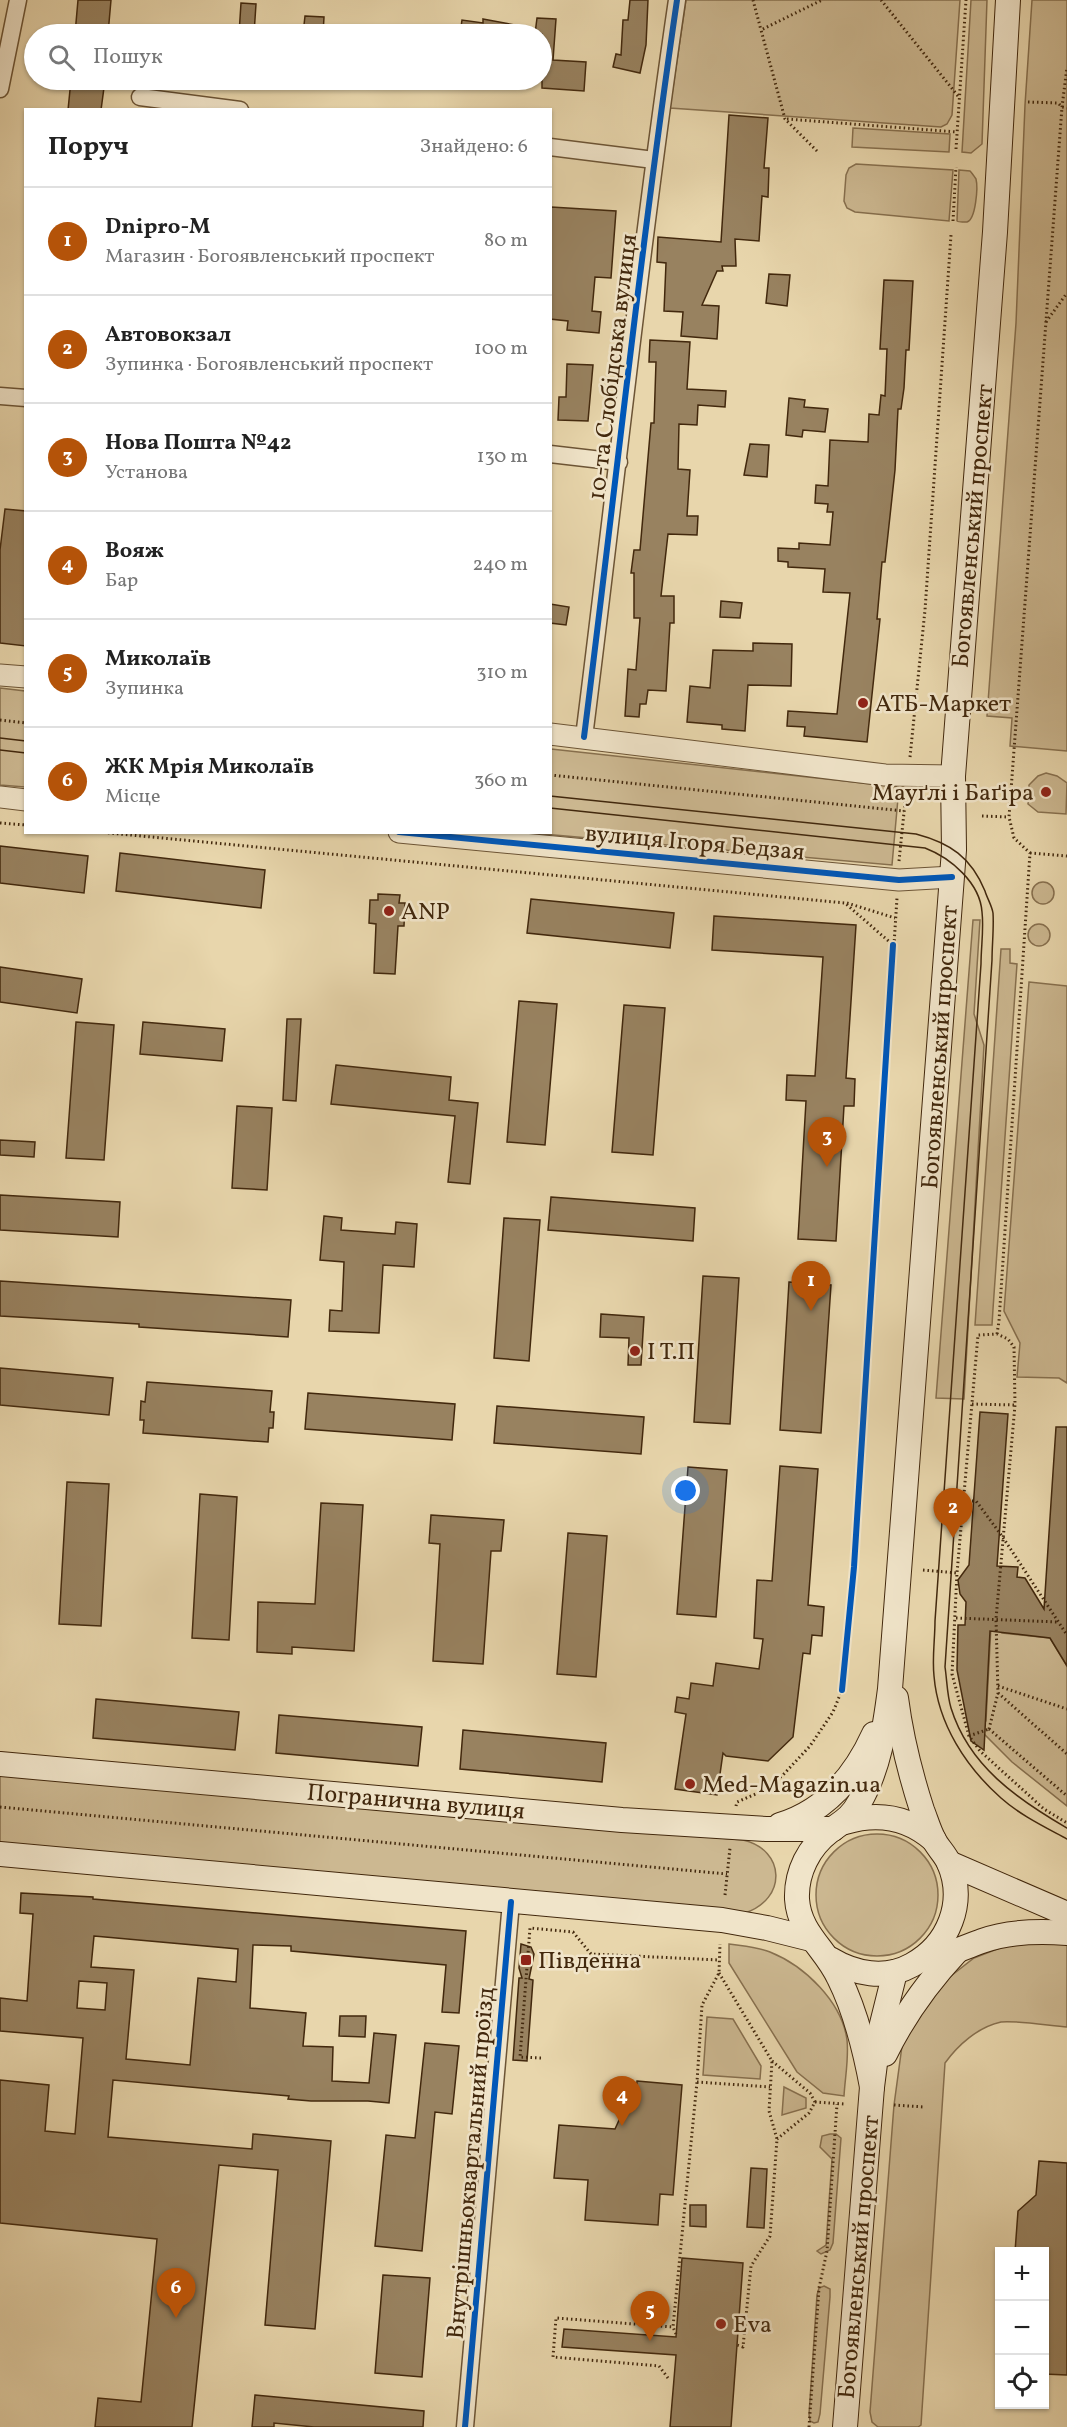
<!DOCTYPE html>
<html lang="uk">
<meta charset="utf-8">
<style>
:root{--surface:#fff;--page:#f6f6f6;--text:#222;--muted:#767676;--line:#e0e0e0;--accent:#b45309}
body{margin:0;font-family:Vollkorn,serif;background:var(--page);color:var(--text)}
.controls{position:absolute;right:18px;bottom:18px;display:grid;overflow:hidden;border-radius:0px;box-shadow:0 2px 4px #0004}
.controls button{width:54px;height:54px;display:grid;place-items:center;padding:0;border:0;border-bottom:2px solid var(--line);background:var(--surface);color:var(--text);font:30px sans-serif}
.you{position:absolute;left:686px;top:1491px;width:21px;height:21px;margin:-15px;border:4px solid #fff;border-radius:50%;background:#1a73e8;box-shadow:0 0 0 9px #1a73e833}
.badge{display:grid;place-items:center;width:39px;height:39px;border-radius:50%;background:var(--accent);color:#fff;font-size:20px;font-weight:700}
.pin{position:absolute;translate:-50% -50px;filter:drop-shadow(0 2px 3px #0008)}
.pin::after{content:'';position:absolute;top:32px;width:21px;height:18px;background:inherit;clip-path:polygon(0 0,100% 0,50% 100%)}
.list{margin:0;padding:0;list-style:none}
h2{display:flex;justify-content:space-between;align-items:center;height:78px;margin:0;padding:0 24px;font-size:26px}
h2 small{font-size:20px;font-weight:400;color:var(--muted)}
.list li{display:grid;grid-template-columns:39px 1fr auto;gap:18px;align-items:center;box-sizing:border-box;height:108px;padding:0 24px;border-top:2px solid var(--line)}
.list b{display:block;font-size:22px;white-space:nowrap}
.list p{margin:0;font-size:20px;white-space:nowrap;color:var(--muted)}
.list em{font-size:20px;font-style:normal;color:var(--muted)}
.icon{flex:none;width:33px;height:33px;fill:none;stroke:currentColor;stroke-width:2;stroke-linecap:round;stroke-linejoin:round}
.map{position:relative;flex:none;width:1067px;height:2427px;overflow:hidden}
.search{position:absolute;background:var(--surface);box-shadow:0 2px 4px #0004;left:24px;top:24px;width:528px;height:66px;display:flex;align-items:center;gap:15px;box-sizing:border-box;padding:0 21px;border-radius:33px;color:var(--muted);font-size:22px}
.panel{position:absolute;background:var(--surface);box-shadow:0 2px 4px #0004;left:24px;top:108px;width:528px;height:726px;border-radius:0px}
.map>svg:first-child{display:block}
</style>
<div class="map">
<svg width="1067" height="2427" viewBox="0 0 1067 2427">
<rect width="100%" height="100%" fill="#e8d6ac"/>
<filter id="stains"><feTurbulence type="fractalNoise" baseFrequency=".00333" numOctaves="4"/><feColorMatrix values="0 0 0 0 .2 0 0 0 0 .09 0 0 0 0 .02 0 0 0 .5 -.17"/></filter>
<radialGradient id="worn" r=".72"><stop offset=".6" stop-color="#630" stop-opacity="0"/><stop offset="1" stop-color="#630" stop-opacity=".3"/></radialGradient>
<!-- green -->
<g fill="#ccb891" stroke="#87704f" stroke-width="1.5">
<path d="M686,0H960L952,115L947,124L941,127L670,108Z"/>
<path d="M971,0H987L982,144L971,153L962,152Z"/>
<path d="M1032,0H1067V751L1010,746L1012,718L987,716L1016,323L1025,105Z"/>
<path d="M853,128L950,134L949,152L852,147Z"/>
<path d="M856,164L953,170L949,221L855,212L847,208L844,201L846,175L849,168Z"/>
<path d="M959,170L970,171C972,173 974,176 976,179C978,187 976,219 967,222C966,222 957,222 957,221Z"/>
<path d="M0,688L25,691V787L0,785Z"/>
<path d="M551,749L899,787L892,865L532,833L550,832Z"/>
<path d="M1046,773L1057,776L1067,783L1066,814L1038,812L1028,804L1029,785L1038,776Z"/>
<circle cx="1043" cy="893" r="11"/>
<path d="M973,920H980L974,1014L984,1045L964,1399L936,1398Z"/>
<circle cx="1039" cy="935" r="11"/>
<path d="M1001,949H1010V963L1017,964L993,1309L992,1325H975Z"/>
<path d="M1029,982L1067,986V1383L1059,1378L1017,1377L1020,1343L1004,1311Z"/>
<path d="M991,1626L1002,1633L1050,1638L1067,1666V1806L1012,1762L985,1735L969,1728L986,1721Z"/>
<path d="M0,1775L743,1840C786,1850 787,1899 745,1913L0,1843Z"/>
<circle cx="877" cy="1895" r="61"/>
<path d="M1067,1943V2027C1052,2026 1014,2020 1001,2022C978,2027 958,2045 945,2063L921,2425L918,2427H878L872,2422L870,2412L894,2105L902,2046L912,2023L947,1979L974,1958L1010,1944Z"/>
<path d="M729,1944C742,1946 758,1947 770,1952C805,1966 842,2002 847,2040C849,2058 845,2078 844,2096L823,2093L797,2072L729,1963Z"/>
<path d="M707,2017L733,2019L761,2066L760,2079L703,2075Z"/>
<path d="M784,2087L806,2098V2108L782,2115Z"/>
<path d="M830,2134H836L841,2138L833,2243L830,2250L821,2254L817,2251L826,2245L832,2159L820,2147L822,2136Z"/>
<path d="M824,2286L830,2289V2297L820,2414L818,2422L814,2423L810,2421L809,2414L817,2295L819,2288Z"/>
</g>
<!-- building -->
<g fill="#988260" stroke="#42280d" stroke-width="1.5" fill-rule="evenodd">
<path d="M78,0H111L108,34H75Z"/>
<path d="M630,0H648L646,45L640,73L613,67L616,54L621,55L623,20H628Z"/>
<path d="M241,3L256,4L254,34H239Z"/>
<path d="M305,16L324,17L323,34H303Z"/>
<path d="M537,18L556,19L553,60L586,62L584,91L542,88V34H535Z"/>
<path d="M483,19L526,27L525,34H460L462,20L483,23Z"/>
<path d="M71,80H105L101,110H68Z"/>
<path d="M729,115L768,118L764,168H769L768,197L762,196L759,241L735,239L736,266H722L723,271H717L702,305L719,306L717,339L681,336L683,312L664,311L666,263L657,262L658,237L721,242Z"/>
<path d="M551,207L616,211L611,278L595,277L592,311L601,312L599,333L567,330L568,321L550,319Z"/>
<path d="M769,274L790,275L787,306L766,303Z"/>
<path d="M884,280L913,281L909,350H906L904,388L901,409H898L895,470L885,562H882L877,619H880L867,742L804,736L805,727L787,726L788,711L837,714L850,593L823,592L825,569L788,567V562L778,561V548L799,549V543L830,545L833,512H827L828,504L815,503L816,485L828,486L830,440L868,442L869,414L879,415L881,395L885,396L887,349H880Z"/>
<path d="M650,340L690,342L687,389L726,391L725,407L698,405L697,425L679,424L678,469L690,470L687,516H698L697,535L668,534L661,596H674V623H670L666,691L648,690L646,704H640L639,717L625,716L628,669L636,670L640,618H634V573H631L634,550H640L651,423H654L656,362H649Z"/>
<path d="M567,364L593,365L588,421L558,420L559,397H566Z"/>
<path d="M789,398L805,400L804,407L828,409L825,432L803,430L802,437L786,435Z"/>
<path d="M750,444L769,445L767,477L744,475Z"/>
<path d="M5,509L26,511V646L0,643V550Z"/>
<path d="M721,601L742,603L740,618L720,617Z"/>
<path d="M550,604L569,607L566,625L550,623Z"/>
<path d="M753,643L792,644L791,686L748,685L745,731L722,729V725L687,722L690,686L710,688L713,650L753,651Z"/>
<path d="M0,846L88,856L84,893L0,883Z"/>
<path d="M120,853L265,870L261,908L116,891Z"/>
<path d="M378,894L400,895L399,903H405L404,926H398L395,974L374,973L376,924L369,923L370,900H378Z"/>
<path d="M531,899L674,913L670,948L527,933Z"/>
<path d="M714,916L856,925L846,1078L855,1079L854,1106H844L836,1241L798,1239L806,1101L786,1100L787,1075L815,1076L823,957L712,950Z"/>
<path d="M0,967L82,979L77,1013L0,1002Z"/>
<path d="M519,1001L557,1004L545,1145L507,1142Z"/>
<path d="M624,1005L665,1008L653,1155L612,1152Z"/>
<path d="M287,1019H301L296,1101L283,1100Z"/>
<path d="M76,1022L114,1025L104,1160L66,1158Z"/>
<path d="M143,1022L225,1029L222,1061L140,1054Z"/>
<path d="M336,1065L451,1077L449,1100L478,1103L470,1184L448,1182L455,1116L331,1104Z"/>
<path d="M237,1106L272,1108L267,1190L232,1188Z"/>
<path d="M0,1140L35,1142L34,1157L0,1155Z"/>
<path d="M0,1195L120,1202L118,1237L0,1230Z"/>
<path d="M551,1197L695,1208L693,1241L548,1230Z"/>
<path d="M324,1216L342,1218L341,1230L395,1234L396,1222L417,1224L414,1267L383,1265L379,1333L329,1331L330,1310L342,1311L344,1262L320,1260Z"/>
<path d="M504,1218L540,1220L529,1361L494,1358Z"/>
<path d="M703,1276L739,1278L730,1424L694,1422Z"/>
<path d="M0,1281L291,1300L288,1337L139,1327V1324L0,1316Z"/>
<path d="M789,1282L831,1285L821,1433L780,1430Z"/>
<path d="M601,1314L644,1317L641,1365H628L629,1338L600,1337Z"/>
<path d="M0,1368L113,1378L109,1415L0,1405Z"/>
<path d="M147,1382L272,1391L270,1412H274L273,1428H269L268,1442L143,1433L144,1420H140L141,1401L145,1402Z"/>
<path d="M308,1393L455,1404L452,1440L305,1429Z"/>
<path d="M497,1406L644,1417L641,1454L494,1443Z"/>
<path d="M980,1412L1008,1414L997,1566L1018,1567L1017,1577L1025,1578L1044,1609L1056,1427H1067V1666L1050,1638L990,1631L984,1750L971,1741L957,1670L958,1625H965L966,1602L960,1594L958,1580L969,1565Z"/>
<path d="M780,1466L818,1469L808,1605L824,1607L822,1636L812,1635L810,1654L803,1653L793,1737L768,1761L726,1756L723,1753L717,1795L675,1789L686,1714L675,1712L677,1697L689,1699L691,1683L713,1686L716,1663L759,1669L763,1639L754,1638L757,1580L772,1581Z"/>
<path d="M688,1467L727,1470L716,1617L677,1614Z"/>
<path d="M67,1482L109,1484L101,1626L59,1624Z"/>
<path d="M200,1494L237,1497L229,1640L192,1638Z"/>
<path d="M321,1503L363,1505L354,1651L292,1647V1654L257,1652L258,1602L315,1604Z"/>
<path d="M431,1515L504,1520L501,1551H491L483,1664L433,1661L440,1544L429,1543Z"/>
<path d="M568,1533L607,1536L596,1677L557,1674Z"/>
<path d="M96,1699L239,1712L235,1750L93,1738Z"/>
<path d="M279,1715L422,1727L418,1766L276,1753Z"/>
<path d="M463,1730L606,1743L602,1782L460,1769Z"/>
<path d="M21,1893L93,1897V1899L466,1931L459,2013L442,2012L446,1965L291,1951V1946L253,1945L250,2008L306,2013L303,2046L333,2047L332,2081L369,2083L374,2033L396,2035L389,2103L368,2101H311L288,2099L289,2096L113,2080L108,2137L252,2149L253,2134L331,2141L315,2329L265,2325L278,2170L219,2165L192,2427H95L98,2398L141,2402L157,2239L0,2223V2080L49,2085L45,2131L75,2134L83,2038L0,2031V1998L27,2001L33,1914L20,1913ZM94,1936L238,1949L236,1982L198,1978L190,2065L126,2059L134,1970L91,1967ZM79,1981L107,1983L105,2010L77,2008Z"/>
<path d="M521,1944L531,1947L534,1954L529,1979L533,1980L527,2061L513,2060L519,1978H522L519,1968Z"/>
<path d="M340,2016H366L365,2037L339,2036Z"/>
<path d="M425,2043L459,2046L452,2114L435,2112L422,2251L375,2246L386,2135L415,2138Z"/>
<path d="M637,2081L682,2085L673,2195L660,2194L658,2225L585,2220L588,2180L554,2178L559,2125L615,2129L630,2096L636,2097Z"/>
<path d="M1039,2161L1067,2163V2375L1044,2374V2252H1015L1018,2211L1036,2195Z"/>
<path d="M751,2168L767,2169L764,2228L747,2227Z"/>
<path d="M690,2205H706V2227L690,2226Z"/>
<path d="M682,2258L743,2263L731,2427H670L676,2355L562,2347L564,2329L676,2337Z"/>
<path d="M383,2275L430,2278L422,2377L375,2373Z"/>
<path d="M255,2395L424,2411L423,2427H314L274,2423V2427H252Z"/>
</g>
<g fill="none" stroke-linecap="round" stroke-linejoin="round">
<!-- minor casing -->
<g stroke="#6c5435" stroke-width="19">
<g id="minor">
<path d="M0,89L18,0"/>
<path d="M140,97L240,110"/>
<path d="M550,147L654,160"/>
<path d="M0,396L26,398"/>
<path d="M550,454L619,462"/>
<path d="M584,737C615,492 641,245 677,0"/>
<path d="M465,2427L511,1902"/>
</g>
</g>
<!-- tertiary casing -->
<g stroke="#6c5435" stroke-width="23">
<g id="tertiary">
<path d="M0,675L26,677"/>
<path d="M550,734L885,775L953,776"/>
<path d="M0,797L26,800"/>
<path d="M399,832L899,880L952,877"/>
</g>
</g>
<!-- secondary casing -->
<g stroke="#42280d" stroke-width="26">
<g id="secondary">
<path d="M0,1764L622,1820L766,1829H833"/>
<path d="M845,1822C878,1812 908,1817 934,1840"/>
<path d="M780,1825C826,1811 855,1776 874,1734"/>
<path d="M0,1854L722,1920L767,1928L811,1939"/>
<path d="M949,1863L1067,1914"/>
<path d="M941,1955C956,1952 968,1946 982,1941C1009,1931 1039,1931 1067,1933"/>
<path d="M830,1959C855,1974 885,1980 912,1965C949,1945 966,1902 949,1863C945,1854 938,1848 934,1840C929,1831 926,1820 922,1810C910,1773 901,1737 896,1698"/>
<path d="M885,2054C904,2015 927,1983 957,1951"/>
<path d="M872,2087C865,2049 856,2012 839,1978C826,1949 799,1933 797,1899C796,1872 809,1847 830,1831C842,1822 851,1818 859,1803C879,1769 885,1728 890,1689L954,850L953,776L995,232L1008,0"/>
<path d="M845,2427L872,2087L878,2040L895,1972"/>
</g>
</g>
<!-- path -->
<g stroke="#42280d" stroke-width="3" stroke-dasharray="1.5 3" stroke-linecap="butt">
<path d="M753,0L761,30"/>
<path d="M881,0L958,96"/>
<path d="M1028,102L1058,103L1062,107L1067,108"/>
<path d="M787,119L957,132"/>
<path d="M956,149L966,0"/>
<path d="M817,151L785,119L761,30L822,0"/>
<path d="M953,221L956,167"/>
<path d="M1046,322L1067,293"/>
<path d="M0,720L26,723"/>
<path d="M910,757L925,610L951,235"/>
<path d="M550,775L904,811"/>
<path d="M982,816L1009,817"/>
<path d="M0,823L26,825"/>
<path d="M99,832L845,903L893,945"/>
<path d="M1030,853L1067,856"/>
<path d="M899,861L906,793"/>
<path d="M847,903L895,918"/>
<path d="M997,1334L999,1321L1030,853L1014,838L1009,817L1062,107L1067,67"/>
<path d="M972,1404L1015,1405"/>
<path d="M963,1501H976L1002,1536L1067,1635"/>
<path d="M923,1570L957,1573"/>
<path d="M956,1618L1058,1622"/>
<path d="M998,1686L1067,1709"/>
<path d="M998,1693L1067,1754"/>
<path d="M989,1729L998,1693L996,1619L1015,1405L1014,1347L1008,1339L997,1334L978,1335L957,1573L952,1674L969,1736L980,1751L1044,1809L1067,1823"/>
<path d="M989,1729L1067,1796"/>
<path d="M969,1736L989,1729"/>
<path d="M736,1806L737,1802L758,1793L782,1776L810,1746L833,1712L842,1690L854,1567L897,898"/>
<path d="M0,1807L727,1874"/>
<path d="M725,1895L730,1848"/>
<path d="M719,1973L772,2061L769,2111L777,2139L770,2236L751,2266L743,2347L737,2345"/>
<path d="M541,2058L520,2057L530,1928L573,1932L591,1954L719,1960"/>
<path d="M772,2061L810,2093L815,2102L809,2113L777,2139"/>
<path d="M697,2082L770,2087"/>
<path d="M815,2102L844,2104"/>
<path d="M894,2105L924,2107"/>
<path d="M676,2334L673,2327L697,2082L702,2005L719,1973L720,1944"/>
<path d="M668,2378L659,2366L553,2357L556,2318L673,2327"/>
<path d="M809,2427L819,2288L827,2251L837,2104"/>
</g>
<!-- minor -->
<use href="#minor" stroke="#f0e4c9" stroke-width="16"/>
<!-- tertiary -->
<use href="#tertiary" stroke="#f0e4c9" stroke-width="21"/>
<!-- secondary -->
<use href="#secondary" stroke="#f0e4c9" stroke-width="24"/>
<!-- tram -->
<g stroke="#42280d" stroke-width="1.5">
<path d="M0,738L26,741"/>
<path d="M0,750L26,753"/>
<path d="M550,796L916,834C950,843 971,857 985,891C987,898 992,906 993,913C994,928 992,945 992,960L945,1667C947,1680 947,1695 951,1708C969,1766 1017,1799 1067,1828"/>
<path d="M550,808L925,848C951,858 980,883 982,912C984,929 981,947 981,964L935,1621C935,1639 932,1658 934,1676C938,1724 966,1767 1001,1798C1020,1815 1045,1827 1067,1839"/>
</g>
<!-- cycleway casing -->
<g stroke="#f0e4c9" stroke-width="10">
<g id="cycleway">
<path d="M584,737C615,492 641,245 677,0"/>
<path d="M399,832L899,880L952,877"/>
<path d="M842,1690L854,1567L893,945"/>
<path d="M465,2427L511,1902"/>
</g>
</g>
<!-- cycleway -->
<use href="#cycleway" stroke="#0057b8" stroke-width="6"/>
</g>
<!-- markers -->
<g fill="#8f2418" stroke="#f0e4c9" stroke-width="2">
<circle cx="863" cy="703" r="6"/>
<circle cx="1046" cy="792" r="6"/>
<circle cx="389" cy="911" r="6"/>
<circle cx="635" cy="1351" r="6"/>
<circle cx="690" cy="1784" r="6"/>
<rect x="520" y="1954" width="12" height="12" rx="3"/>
<circle cx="721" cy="2324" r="6"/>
</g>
<g text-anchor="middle" stroke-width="5" stroke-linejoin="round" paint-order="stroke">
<!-- street labels -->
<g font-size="24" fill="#42280d" stroke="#f0e4c9">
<text transform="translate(612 367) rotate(-83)" y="8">10-та Слобідська вулиця</text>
<text transform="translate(972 526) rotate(-85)" y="8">Богоявленський проспект</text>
<text transform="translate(695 842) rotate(5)" y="8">вулиця Ігоря Бедзая</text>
<text transform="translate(939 1047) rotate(-86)" y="8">Богоявленський проспект</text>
<text transform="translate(416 1801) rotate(5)" y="8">Погранична вулиця</text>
<text transform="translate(470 2163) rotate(-85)" y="8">Внутрішньоквартальний проїзд</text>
<text transform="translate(858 2257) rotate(-85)" y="8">Богоявленський проспект</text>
</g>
<!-- poi labels -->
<g font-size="24" fill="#42280d" stroke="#f0e4c9" text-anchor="start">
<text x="875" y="711">АТБ-Маркет</text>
<text x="1034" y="800" text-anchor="end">Мауґлі і Баґіра</text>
<text x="401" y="919">ANP</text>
<text x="647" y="1359">І Т.П</text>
<text x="702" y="1792">Med-Magazin.ua</text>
<text x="538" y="1968">Південна</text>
<text x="733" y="2332">Eva</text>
</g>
</g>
<rect width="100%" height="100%" filter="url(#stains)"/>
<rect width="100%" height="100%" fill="url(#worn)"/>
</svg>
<div class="controls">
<button>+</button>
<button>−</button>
<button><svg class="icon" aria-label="locate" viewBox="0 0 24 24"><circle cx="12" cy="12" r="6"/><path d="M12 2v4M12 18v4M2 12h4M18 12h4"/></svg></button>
</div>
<div class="you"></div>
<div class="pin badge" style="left:811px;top:1311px">1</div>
<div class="pin badge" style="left:953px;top:1538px">2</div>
<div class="pin badge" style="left:827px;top:1167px">3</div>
<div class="pin badge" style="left:622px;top:2126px">4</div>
<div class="pin badge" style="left:650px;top:2341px">5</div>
<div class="pin badge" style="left:176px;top:2318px">6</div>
<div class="search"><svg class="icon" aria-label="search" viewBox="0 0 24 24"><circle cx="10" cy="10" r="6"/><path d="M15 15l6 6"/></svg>Пошук</div>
<section class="panel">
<h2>Поруч<small>Знайдено: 6</small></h2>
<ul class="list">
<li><span class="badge">1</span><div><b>Dnipro-M</b><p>Магазин · Богоявленський проспект</p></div><em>80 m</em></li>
<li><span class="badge">2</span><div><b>Автовокзал</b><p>Зупинка · Богоявленський проспект</p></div><em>100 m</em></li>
<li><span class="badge">3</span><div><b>Нова Пошта №42</b><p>Установа</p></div><em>130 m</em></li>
<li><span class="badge">4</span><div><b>Вояж</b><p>Бар</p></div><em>240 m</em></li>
<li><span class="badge">5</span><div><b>Миколаїв</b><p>Зупинка</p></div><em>310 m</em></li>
<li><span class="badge">6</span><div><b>ЖК Мрія Миколаїв</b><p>Місце</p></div><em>360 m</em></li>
</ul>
</section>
</div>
